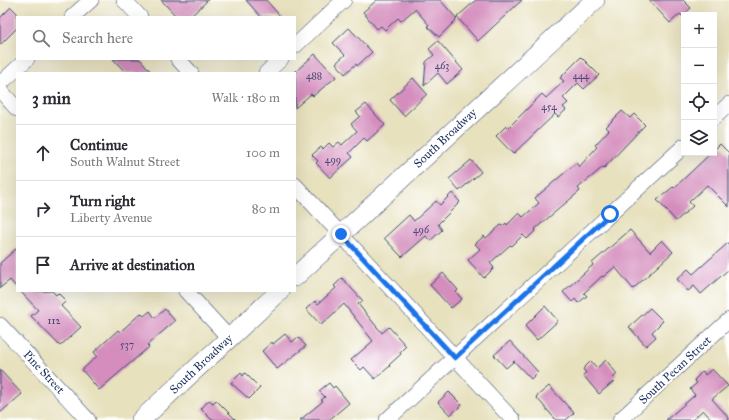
<!DOCTYPE html>
<meta charset="utf-8">
<style>
:root{--surface:#fff;--page:#f7f7f7;--text:#2b2b33;--muted:#7c7c81;--line:#e1e1e2}
body{margin:0;font-family:"IM FELL Great Primer",serif;background:var(--page);color:var(--text)}
.controls{position:absolute;right:12px;top:12px;display:grid;overflow:hidden;border-radius:0px;box-shadow:0 4px 16px #0002}
.controls button{width:36px;height:36px;display:grid;place-items:center;padding:0;border:0;border-bottom:1px solid var(--line);background:var(--surface);color:var(--text);font:20px sans-serif}
.stop{position:absolute;width:12px;height:12px;margin:-9px;border:3px solid #1a73e8;border-radius:50%;background:#fff}
.stop.end{background:#1a73e8;border-color:#fff;box-shadow:0 1px 4px #0008}
.list{margin:0;padding:0;list-style:none}
h2{display:flex;justify-content:space-between;align-items:center;height:52px;margin:0;padding:0 16px;font-size:17px}
h2 small{font-size:13px;font-weight:400;color:var(--muted)}
.list li{display:grid;grid-template-columns:26px 1fr auto;gap:12px;align-items:center;box-sizing:border-box;height:56px;padding:0 16px;border-top:1px solid var(--line)}
.list b{display:block;font-size:15px;white-space:nowrap}
.list p{margin:0;font-size:13px;white-space:nowrap;color:var(--muted)}
.list em{font-size:13px;font-style:normal;color:var(--muted)}
.icon{flex:none;width:22px;height:22px;fill:none;stroke:currentColor;stroke-width:2;stroke-linecap:round;stroke-linejoin:round}
.map{position:relative;flex:none;width:729px;height:420px;overflow:hidden}
.search{position:absolute;background:var(--surface);box-shadow:0 4px 16px #0002;left:16px;top:16px;width:280px;height:44px;display:flex;align-items:center;gap:10px;box-sizing:border-box;padding:0 14px;border-radius:0px;color:var(--muted);font-size:15px}
.panel{position:absolute;background:var(--surface);box-shadow:0 4px 16px #0002;left:16px;top:72px;width:280px;height:220px;border-radius:0px}
.map>svg:first-child{display:block}
</style>
<div class="map">
<svg width="729" height="420" viewBox="0 0 729 420">
<rect width="100%" height="100%" fill="#fff"/>
<filter id="ink" filterUnits="userSpaceOnUse"><feTurbulence type="fractalNoise" baseFrequency=".025" numOctaves="2"/><feDisplacementMap in="SourceGraphic" scale="8" xChannelSelector="R" yChannelSelector="G"/><feConvolveMatrix kernelMatrix="1 2 1 2 8 2 1 2 1" color-interpolation-filters="sRGB"/></filter>
<filter id="wash" filterUnits="userSpaceOnUse"><feTurbulence type="fractalNoise" baseFrequency=".012" numOctaves="4" result="noise"/><feDisplacementMap in="SourceGraphic" scale="16" xChannelSelector="R" yChannelSelector="G"/><feGaussianBlur stdDeviation="0.9" result="paint"/><feColorMatrix in="noise" values="0 0 0 0 0 0 0 0 0 0 0 0 0 0 0 0 0 1.4 0 .05"/><feComposite in="paint" operator="in"/></filter>
<g filter="url(#wash)">
<rect width="100%" height="100%" fill="#e7e1be"/>
<g id="blocks">
<!-- building -->
<g fill="#d48dbd">
<path d="M161,0H208L190,17H177Z"/>
<path d="M246,0H266L281,17H261Z"/>
<path d="M377,0H440L457,19L439,37L427,26L429,25L415,9L401,21L398,18L385,30L381,26L377,29L363,12Z"/>
<path d="M476,0H522L478,41L457,17Z"/>
<path d="M649,0H683L691,8L682,16L680,14L670,23Z"/>
<path d="M11,7L17,13V28L0,45V18Z"/>
<path d="M349,28L372,52L357,66L356,64L345,74L336,63L345,55L333,43Z"/>
<path d="M438,41L463,70L447,84L438,73L424,86L426,62L434,55L429,49Z"/>
<path d="M315,54L336,77L313,96L311,94L295,108V72Z"/>
<path d="M581,57L599,75L584,89L578,83L563,98L568,103L563,107L566,110L558,117L555,114L513,154L496,136L506,126L508,128L542,94L546,98L564,81L560,78Z"/>
<path d="M113,59H140L152,73H126Z"/>
<path d="M413,78L427,94L404,116L390,100Z"/>
<path d="M366,104L385,125L367,141L364,138L349,153L353,157L330,178L316,163L318,161L312,155L321,147L323,149L329,143L333,147L339,142L342,145L357,131L351,124L360,116L356,112Z"/>
<path d="M622,111L630,118L634,114L645,125L604,168L603,167L578,188L580,191L535,229L536,230L527,239L523,235L512,246L510,245L490,263L494,268L484,278L468,260L480,249L475,244L484,236L486,238L501,225L503,226L506,223L507,225L519,213L523,217L539,203L535,198L576,163L579,167L597,147L595,145L609,130L606,127Z"/>
<path d="M720,144L729,153V207L707,185L689,202L693,206L676,221L657,200L673,187L674,188L711,153H714V150Z"/>
<path d="M471,160L481,172L459,191L449,179Z"/>
<path d="M452,193L460,202L438,224L442,230L430,241L426,236L402,257L384,238L409,215L414,221L436,201L440,205Z"/>
<path d="M630,230L650,252L662,240L673,252L633,289L615,267L603,277L602,276L584,293L587,296L578,303L575,299L572,302L563,292L593,265L592,263Z"/>
<path d="M729,242V269L701,294L694,286L688,291L677,279L688,269L693,274Z"/>
<path d="M17,248V288L10,280L0,288V263Z"/>
<path d="M443,273L458,290L456,292L462,299L451,308L430,285Z"/>
<path d="M342,278L363,301L358,304L382,333L389,327L406,346L400,352L401,354L389,365L390,366L375,379L364,367L361,370L351,360L373,341L344,304L321,325L306,309L315,301L318,304L336,288L334,286Z"/>
<path d="M20,291H52L56,295L58,293L66,301L61,306L81,327L60,346L31,316L38,310Z"/>
<path d="M545,306L558,321L537,340L525,326Z"/>
<path d="M650,308L663,321L652,332L656,337L646,346L629,327Z"/>
<path d="M165,309L175,321L147,345L149,347L99,390L82,370L97,356L94,352L118,330L120,332L141,313L144,316L150,311L155,318Z"/>
<path d="M285,334L292,342L298,337L306,346L277,369L262,351L272,342L273,344Z"/>
<path d="M510,341L538,372L531,379L514,361L506,368L494,355Z"/>
<path d="M606,360L617,374L612,379L614,381L599,394L583,375L586,373L583,369L591,361L597,368Z"/>
<path d="M712,369L728,386L712,399L729,418V420H712L703,410L692,420H666L695,395L690,389L697,383L694,380L703,371L705,375Z"/>
<path d="M0,370L22,394L0,413Z"/>
<path d="M241,373L243,376L245,373L260,388L249,399L231,383Z"/>
<path d="M329,383L333,388L335,386L349,403L329,420H300L323,401L321,400L325,397L319,391Z"/>
<path d="M549,386L574,413L566,420H556L536,397Z"/>
<path d="M449,392L462,405L450,415L438,402Z"/>
<path d="M209,400L213,403L216,400L236,420H212L201,409Z"/>
</g>
</g>
</g>
<g filter="url(#ink)">
<use href="#blocks" fill-opacity="0" stroke="#3a4a6c" stroke-width="1"/>
<g fill="none" stroke-linecap="round" stroke-linejoin="round">
<!-- minor casing -->
<g stroke="#3a4a6c" stroke-width="16">
<g id="minor">
<path d="M124,0L140,17"/>
<path d="M72,17L91,0"/>
<path d="M295,46L344,0"/>
<path d="M178,59L191,73"/>
<path d="M266,73L281,59"/>
<path d="M0,84L27,59"/>
<path d="M0,90L17,109"/>
<path d="M714,118L729,104"/>
<path d="M295,185L513,420"/>
<path d="M186,291L229,338"/>
<path d="M0,325L88,420"/>
<path d="M387,420L684,146"/>
<path d="M620,420L729,320"/>
</g>
</g>
<!-- tertiary casing -->
<g stroke="#3a4a6c" stroke-width="20">
<g id="tertiary">
<path d="M295,277L595,0"/>
<path d="M141,420L280,291"/>
</g>
</g>
<!-- minor -->
<use href="#minor" stroke="#fff" stroke-width="15"/>
<!-- tertiary -->
<use href="#tertiary" stroke="#fff" stroke-width="19"/>
</g>
</g>
<g fill="none" stroke-linecap="round" stroke-linejoin="round" filter="url(#ink)">
<!-- route -->
<path stroke="#1a73e8" stroke-width="5" d="M341,234L455,358L610,214"/>
</g>
<g text-anchor="middle" stroke-width="4" stroke-linejoin="round" paint-order="stroke">
<!-- number labels -->
<g font-size="10" fill="#494676">
<text x="442" y="69">463</text>
<text x="314" y="79">488</text>
<text x="581" y="79">444</text>
<text x="549" y="110">454</text>
<text x="333" y="163">499</text>
<text x="421" y="233">496</text>
<text x="54" y="324">112</text>
<text x="127" y="348">537</text>
</g>
<!-- street labels -->
<g font-size="12" fill="#1b2f5e" stroke="#fff">
<text transform="translate(445 138) rotate(-43)" y="4">South Broadway</text>
<text transform="translate(201 364) rotate(-43)" y="4">South Broadway</text>
<text transform="translate(675 370) rotate(-43)" y="4">South Pecan Street</text>
<text transform="translate(44 372) rotate(47)" y="4">Pine Street</text>
</g>
</g>
</svg>
<div class="controls">
<button>+</button>
<button>−</button>
<button><svg class="icon" aria-label="locate" viewBox="0 0 24 24"><circle cx="12" cy="12" r="6"/><path d="M12 2v4M12 18v4M2 12h4M18 12h4"/></svg></button>
<button><svg class="icon" aria-label="layers" viewBox="0 0 24 24"><path d="M12 4l9 5-9 5-9-5zM3 14l9 5 9-5"/></svg></button>
</div>
<div class="stop" style="left:610px;top:214px"></div>
<div class="stop end" style="left:341px;top:234px"></div>
<div class="search"><svg class="icon" aria-label="search" viewBox="0 0 24 24"><circle cx="10" cy="10" r="6"/><path d="M15 15l6 6"/></svg>Search here</div>
<section class="panel">
<h2>3 min<small>Walk · 180 m</small></h2>
<ul class="list">
<li><svg class="icon" aria-label="ahead" viewBox="0 0 24 24"><path d="M12 20V5M6 11l6-6 6 6"/></svg><div><b>Continue</b><p>South Walnut Street</p></div><em>100 m</em></li>
<li><svg class="icon" aria-label="right" viewBox="0 0 24 24"><path d="M7 20v-9h11M14 6l5 5-5 5"/></svg><div><b>Turn right</b><p>Liberty Avenue</p></div><em>80 m</em></li>
<li><svg class="icon" aria-label="arrive" viewBox="0 0 24 24"><path d="M6 21V4h12l-3 4 3 4H6"/></svg><div><b>Arrive at destination</b></div></li>
</ul>
</section>
</div>
